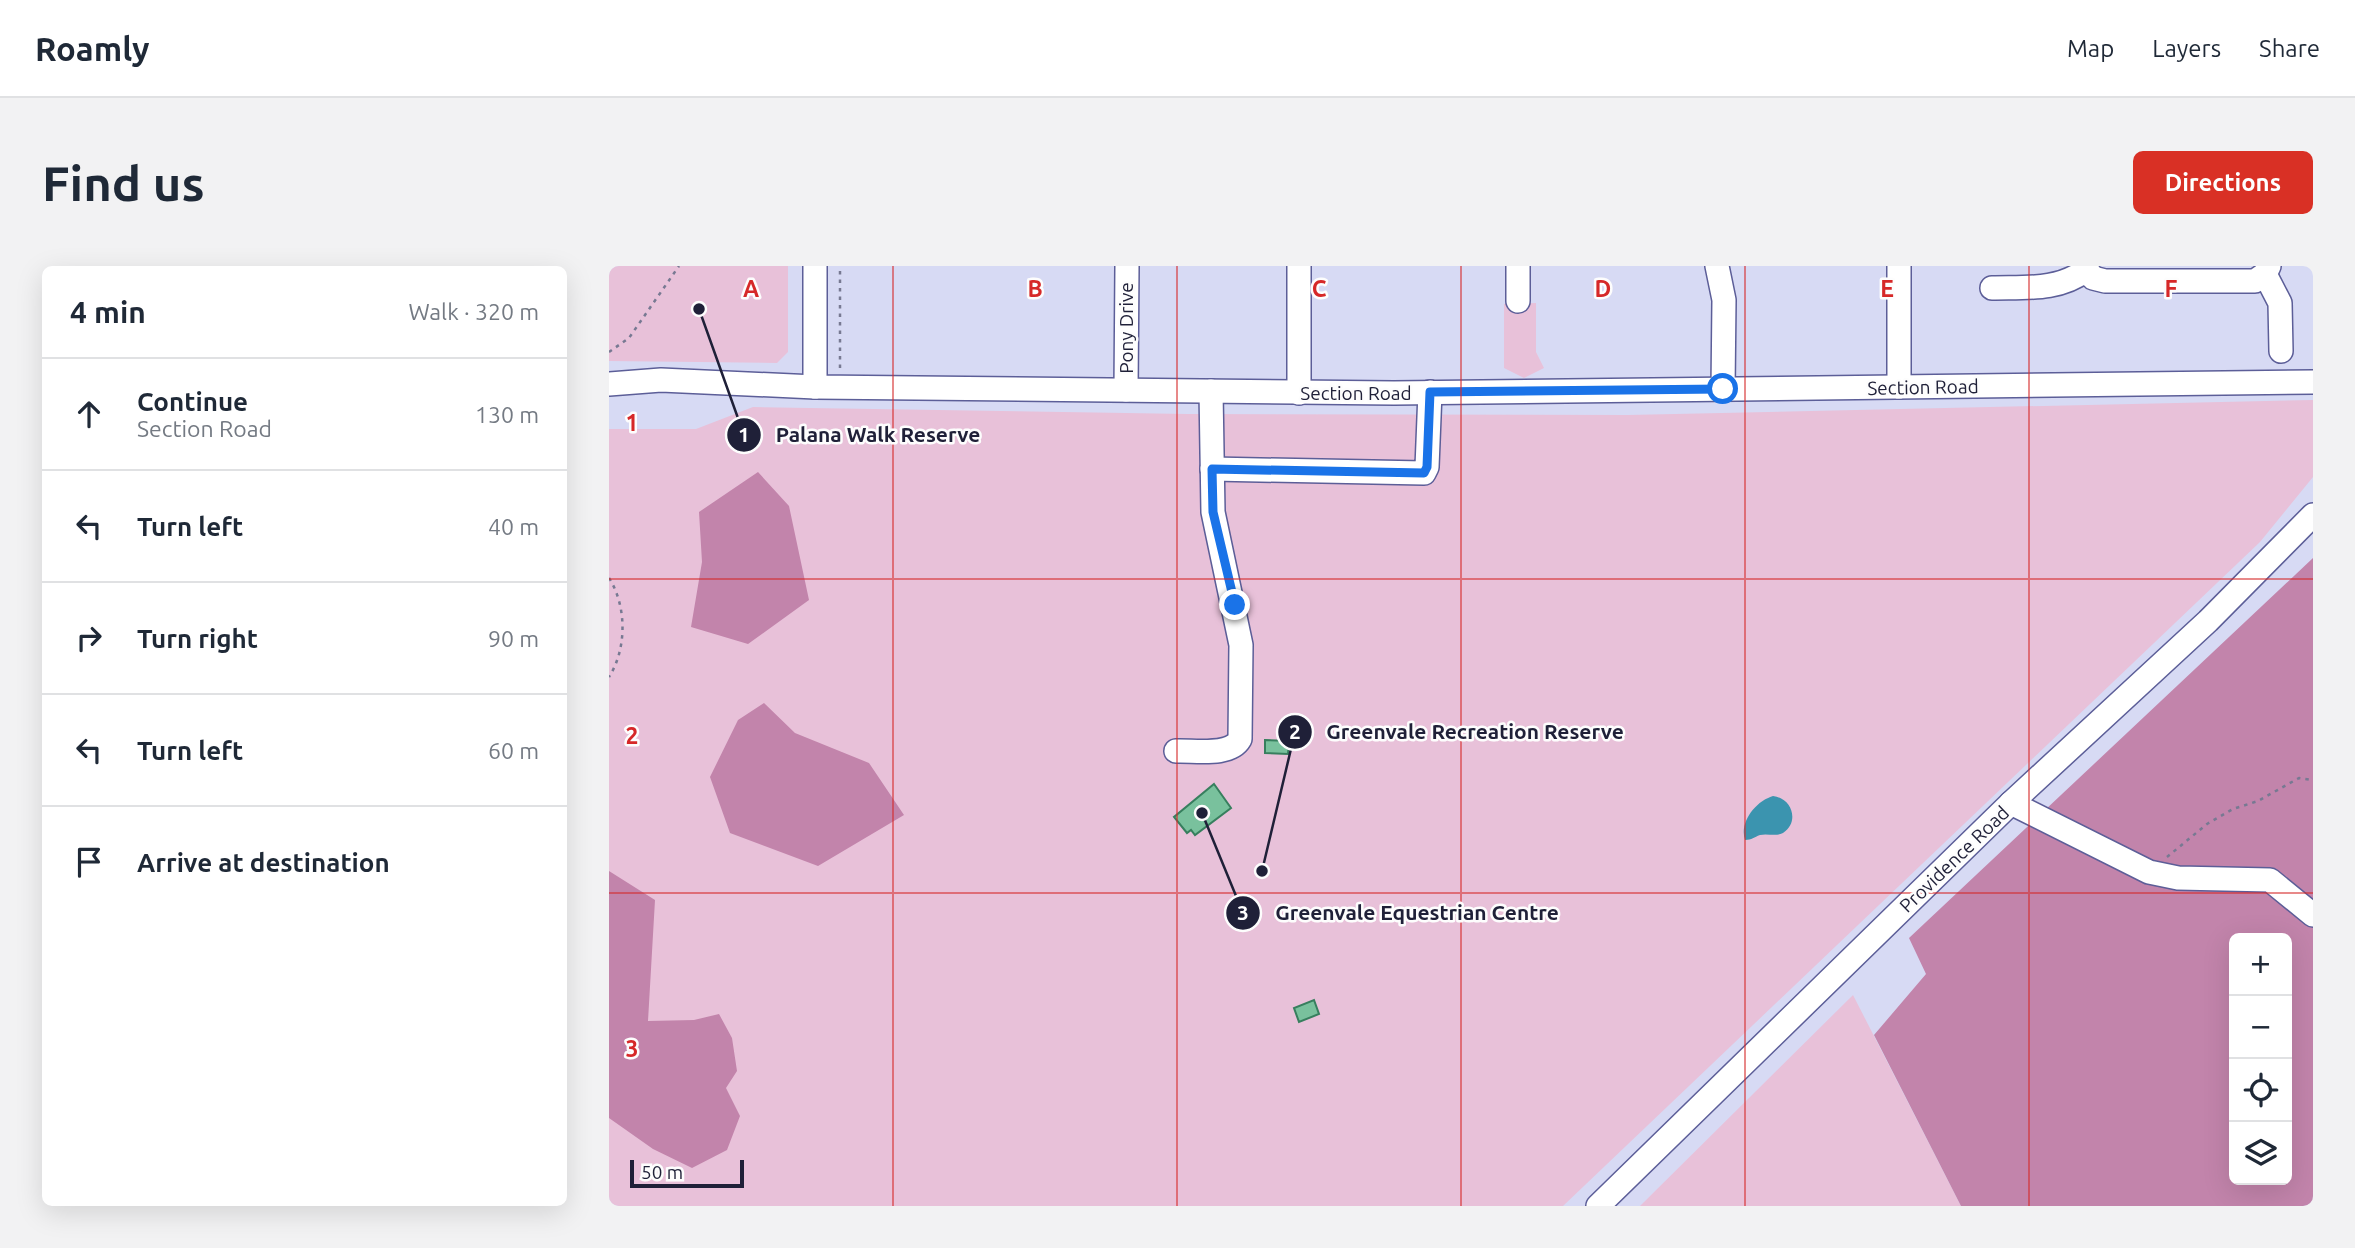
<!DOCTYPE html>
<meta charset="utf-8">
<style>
:root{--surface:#fff;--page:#f2f2f3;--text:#1f2937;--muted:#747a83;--line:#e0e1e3;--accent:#d93025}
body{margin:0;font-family:Ubuntu,sans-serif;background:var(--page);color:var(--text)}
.controls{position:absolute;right:21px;bottom:21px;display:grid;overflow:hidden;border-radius:10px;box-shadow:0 7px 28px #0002}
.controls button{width:63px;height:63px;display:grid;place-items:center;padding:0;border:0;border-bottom:2px solid var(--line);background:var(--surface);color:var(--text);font:35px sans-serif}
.scale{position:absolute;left:21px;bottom:18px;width:114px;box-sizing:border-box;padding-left:7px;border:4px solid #1f2038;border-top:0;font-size:19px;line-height:24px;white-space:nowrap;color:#1f2038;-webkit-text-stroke:5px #fdfdfd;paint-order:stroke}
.stop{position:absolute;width:21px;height:21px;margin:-16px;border:5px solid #1a73e8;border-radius:50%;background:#fff}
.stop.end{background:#1a73e8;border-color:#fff;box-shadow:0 2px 7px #0008}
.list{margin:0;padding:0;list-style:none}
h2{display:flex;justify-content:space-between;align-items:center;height:91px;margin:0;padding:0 28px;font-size:30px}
h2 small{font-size:23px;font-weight:400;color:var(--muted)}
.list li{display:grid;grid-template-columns:46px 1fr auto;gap:21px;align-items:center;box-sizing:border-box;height:112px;padding:0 28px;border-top:2px solid var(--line)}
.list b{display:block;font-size:26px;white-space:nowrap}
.list p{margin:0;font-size:23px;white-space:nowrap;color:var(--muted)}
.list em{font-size:23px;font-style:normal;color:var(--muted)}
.icon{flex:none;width:38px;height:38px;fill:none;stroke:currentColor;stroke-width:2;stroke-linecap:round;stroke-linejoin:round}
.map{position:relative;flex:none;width:1704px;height:940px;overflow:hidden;border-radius:10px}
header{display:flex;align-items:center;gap:42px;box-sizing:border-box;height:98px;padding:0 35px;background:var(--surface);border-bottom:2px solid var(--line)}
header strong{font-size:33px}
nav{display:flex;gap:38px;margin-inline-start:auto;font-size:24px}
.intro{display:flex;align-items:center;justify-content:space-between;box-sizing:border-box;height:168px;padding:0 42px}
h1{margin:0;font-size:49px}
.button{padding:18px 32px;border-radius:10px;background:var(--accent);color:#fff;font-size:24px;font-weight:700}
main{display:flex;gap:42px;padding:0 42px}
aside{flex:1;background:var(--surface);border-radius:10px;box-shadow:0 7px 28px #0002}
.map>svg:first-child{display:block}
</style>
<header>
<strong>Roamly</strong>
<nav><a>Map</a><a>Layers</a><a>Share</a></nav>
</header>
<div class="intro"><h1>Find us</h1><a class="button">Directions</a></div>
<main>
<aside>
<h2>4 min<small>Walk · 320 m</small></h2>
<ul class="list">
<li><svg class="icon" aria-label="ahead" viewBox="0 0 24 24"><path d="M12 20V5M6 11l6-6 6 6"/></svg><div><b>Continue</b><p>Section Road</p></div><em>130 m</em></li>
<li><svg class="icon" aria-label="left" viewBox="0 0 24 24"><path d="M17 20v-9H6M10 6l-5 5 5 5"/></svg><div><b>Turn left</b></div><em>40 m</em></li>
<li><svg class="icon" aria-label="right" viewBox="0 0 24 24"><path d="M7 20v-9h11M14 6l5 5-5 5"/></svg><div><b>Turn right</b></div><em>90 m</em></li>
<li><svg class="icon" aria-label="left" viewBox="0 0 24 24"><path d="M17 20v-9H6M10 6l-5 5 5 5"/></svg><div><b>Turn left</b></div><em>60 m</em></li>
<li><svg class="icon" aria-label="arrive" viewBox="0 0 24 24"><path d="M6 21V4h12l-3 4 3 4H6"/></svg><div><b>Arrive at destination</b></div></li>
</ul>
</aside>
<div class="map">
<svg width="1704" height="940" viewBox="0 0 1704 940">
<rect width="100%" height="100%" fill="#d7daf4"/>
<!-- green -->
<g fill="#e8c1d9">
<path d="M0,0H179V86L168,97L0,95Z"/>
<path d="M927,37V86L935,102L915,112L895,102V38Z"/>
<path d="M1704,134V211L1651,276L954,940H0V163H87L144,141L579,148L1019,149Z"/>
<path d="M1244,729L1352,940H1031Z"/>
</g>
<!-- forest -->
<g fill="#c284ab" fill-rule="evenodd">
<path d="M149,206L180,240L200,334L139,378L82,361L93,296L90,246Z"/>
<path d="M1704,292V940H1352L1265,769L1317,708L1300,672ZM1625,672H1678V914H1625Z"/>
<path d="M155,437L186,467L260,497L295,549L209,600L121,567L101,511L129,454Z"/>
<path d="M0,605L46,634L39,755L85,754L110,748L123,772L128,805L117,822L131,850L118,884L83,902L44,883L0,852Z"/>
</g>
<!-- water -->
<path fill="#3b94af" d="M1164,530C1183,532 1191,556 1174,567C1166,571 1159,567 1151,569C1145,571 1143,574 1136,574C1130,556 1147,535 1164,530Z"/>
<!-- building -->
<g fill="#79c19d" stroke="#377f5e" stroke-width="2">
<path d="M656,474L680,475L679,488L656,487Z"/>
<path d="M605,518L622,542L586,569L582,564L578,567L565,551Z"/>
<path d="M705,734L710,748L690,756L685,742Z"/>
</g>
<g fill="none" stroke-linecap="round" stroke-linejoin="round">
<!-- minor casing -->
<g stroke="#5c5e98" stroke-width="26">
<g id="minor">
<path d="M909,0V35"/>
<path d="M1108,0L1115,34L1114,123"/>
<path d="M1290,0V121"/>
<path d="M1475,0L1484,12L1496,15H1646L1656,8L1660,0"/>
<path d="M1656,8L1671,37L1672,85"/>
<path d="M1383,22C1417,21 1449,25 1477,4"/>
<path d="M0,118L52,114L206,121L785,127L1704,116"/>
<path d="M206,121V0"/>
<path d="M517,124L518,0"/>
<path d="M690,127V0"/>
<path d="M603,203L815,207L818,201L821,126"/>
<path d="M567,485C585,484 621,491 631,473L632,379L604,246L602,125"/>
<path d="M1402,537L1540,606L1569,612L1661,614L1704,649"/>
<path d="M989,940L1402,537L1599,355L1704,249"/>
</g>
</g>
<!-- path -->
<g stroke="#777992" stroke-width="2.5" stroke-dasharray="3.5 5" stroke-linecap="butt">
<path d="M0,86L20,72L70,0"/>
<path d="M231,102V0"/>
<path d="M0,312C18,340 18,383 0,411"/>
<path d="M1558,591L1598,558L1624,543L1649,535L1690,512L1704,514"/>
</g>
<!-- minor -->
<use href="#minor" stroke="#fff" stroke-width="23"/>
</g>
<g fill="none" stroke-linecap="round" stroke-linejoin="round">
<!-- route -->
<path stroke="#1a73e8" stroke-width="9" d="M626,339L604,246L603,203L815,207L818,201L821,126L1114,123"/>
</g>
<!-- grid -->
<path fill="none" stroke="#d62828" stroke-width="2" stroke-opacity="0.55" d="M284,0V940M568,0V940M852,0V940M1136,0V940M1420,0V940M0,313H1704M0,627H1704"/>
<g text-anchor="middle" stroke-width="5" stroke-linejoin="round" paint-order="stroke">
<!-- street labels -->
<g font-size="19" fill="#1f2038" stroke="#fdfdfd">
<text transform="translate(517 62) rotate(-90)" y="7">Pony Drive</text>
<text transform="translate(1314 121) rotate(-1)" y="7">Section Road</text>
<text x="747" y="134">Section Road</text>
<text transform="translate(1345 593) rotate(-44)" y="7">Providence Road</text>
</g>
</g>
<g font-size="23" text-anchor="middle" font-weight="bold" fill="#d62828" stroke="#fdfdfd" stroke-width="5" stroke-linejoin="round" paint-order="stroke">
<text x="142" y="31">A</text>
<text x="426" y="31">B</text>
<text x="710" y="31">C</text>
<text x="994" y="31">D</text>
<text x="1278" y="31">E</text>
<text x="1562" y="31">F</text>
<text x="23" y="165">1</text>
<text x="23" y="478">2</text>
<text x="23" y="791">3</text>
</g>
<!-- callouts -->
<path fill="none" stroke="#1f2038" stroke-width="2.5" d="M90 43L135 169M653 605L686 466M593 547L634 647"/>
<g fill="#1f2038" stroke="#fdfdfd" stroke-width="2.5">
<circle cx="90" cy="43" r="7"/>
<circle cx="653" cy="605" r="7"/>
<circle cx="593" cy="547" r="7"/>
<circle cx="135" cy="169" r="18"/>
<circle cx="686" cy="466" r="18"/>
<circle cx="634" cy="647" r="18"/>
</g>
<g font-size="21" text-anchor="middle" font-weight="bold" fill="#fff">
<text x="135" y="176">1</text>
<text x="686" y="473">2</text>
<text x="634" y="654">3</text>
</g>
<g font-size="21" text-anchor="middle" font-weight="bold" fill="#1f2038" stroke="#fdfdfd" stroke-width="5" stroke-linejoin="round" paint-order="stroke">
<text x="269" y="176">Palana Walk Reserve</text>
<text x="866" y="473">Greenvale Recreation Reserve</text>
<text x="808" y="654">Greenvale Equestrian Centre</text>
</g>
</svg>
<div class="controls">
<button>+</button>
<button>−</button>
<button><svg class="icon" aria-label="locate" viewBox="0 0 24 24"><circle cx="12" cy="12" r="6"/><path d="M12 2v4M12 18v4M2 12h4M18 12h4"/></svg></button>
<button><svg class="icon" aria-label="layers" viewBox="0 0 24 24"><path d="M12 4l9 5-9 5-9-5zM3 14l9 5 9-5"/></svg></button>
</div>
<div class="scale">50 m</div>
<div class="stop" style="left:1114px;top:123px"></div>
<div class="stop end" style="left:626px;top:339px"></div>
</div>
</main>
